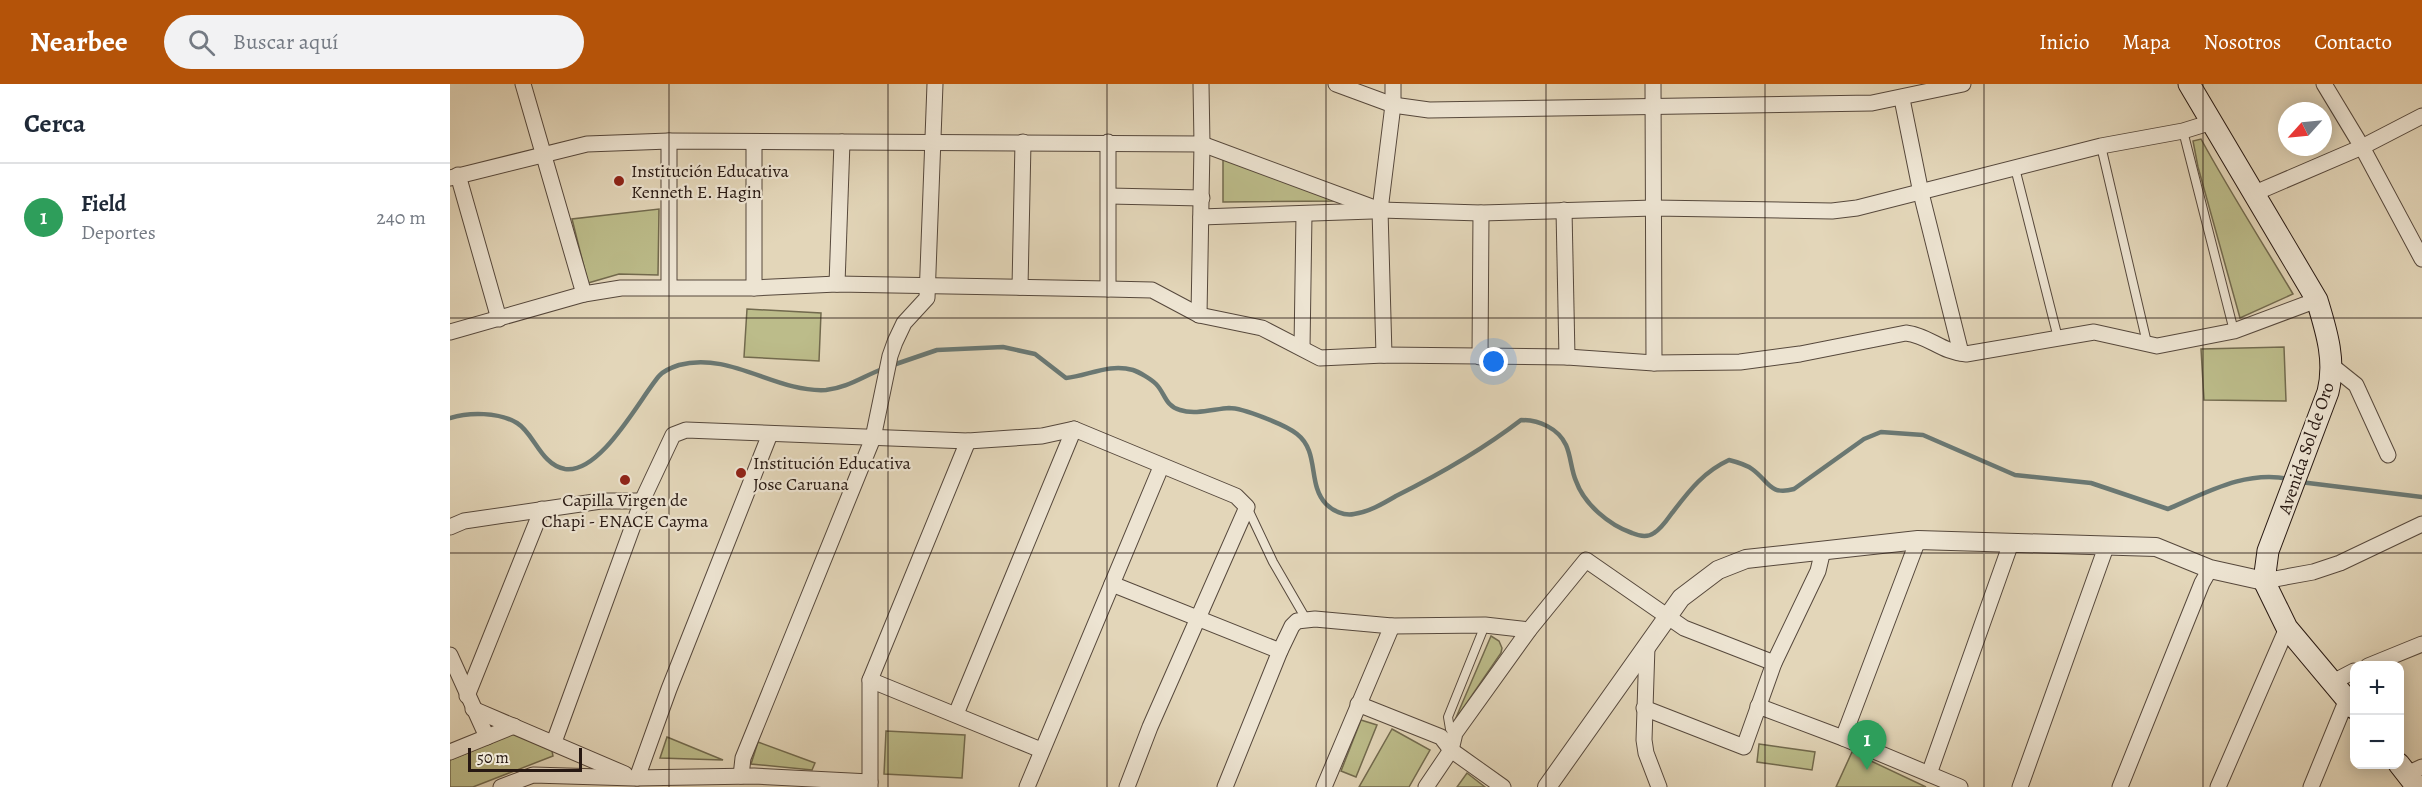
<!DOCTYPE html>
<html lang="es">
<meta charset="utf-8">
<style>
:root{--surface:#fff;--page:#f2f2f3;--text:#1f2937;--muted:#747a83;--line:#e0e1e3;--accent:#b45309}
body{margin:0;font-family:Alegreya,serif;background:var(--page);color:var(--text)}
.controls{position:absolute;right:18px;bottom:18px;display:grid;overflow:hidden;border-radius:12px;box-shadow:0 3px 15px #0003}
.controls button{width:54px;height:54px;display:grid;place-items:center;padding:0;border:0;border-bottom:2px solid var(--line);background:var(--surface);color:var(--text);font:30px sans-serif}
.compass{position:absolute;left:1828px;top:18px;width:54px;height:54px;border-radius:50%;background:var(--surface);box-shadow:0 3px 15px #0003;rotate:243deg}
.scale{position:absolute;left:18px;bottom:15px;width:114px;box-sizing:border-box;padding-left:6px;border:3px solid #271812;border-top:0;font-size:16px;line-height:21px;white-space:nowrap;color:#271812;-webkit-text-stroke:4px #ede4d2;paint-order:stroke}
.you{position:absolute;left:1044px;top:278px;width:21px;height:21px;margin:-15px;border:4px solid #fff;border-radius:50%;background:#1a73e8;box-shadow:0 0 0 9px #1a73e833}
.badge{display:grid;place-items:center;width:39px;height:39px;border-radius:50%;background:var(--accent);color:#fff;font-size:20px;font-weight:700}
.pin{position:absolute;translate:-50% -50px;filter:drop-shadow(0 2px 3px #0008)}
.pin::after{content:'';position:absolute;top:32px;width:21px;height:18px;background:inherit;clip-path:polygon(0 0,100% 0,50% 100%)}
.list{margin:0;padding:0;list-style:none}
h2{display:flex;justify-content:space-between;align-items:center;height:78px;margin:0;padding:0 24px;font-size:26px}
h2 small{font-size:20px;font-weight:400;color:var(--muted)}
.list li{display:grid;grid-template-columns:39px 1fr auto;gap:18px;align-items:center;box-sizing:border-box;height:108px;padding:0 24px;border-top:2px solid var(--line)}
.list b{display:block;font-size:22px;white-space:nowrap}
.list p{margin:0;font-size:20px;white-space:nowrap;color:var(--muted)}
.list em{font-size:20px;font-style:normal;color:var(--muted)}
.icon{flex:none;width:33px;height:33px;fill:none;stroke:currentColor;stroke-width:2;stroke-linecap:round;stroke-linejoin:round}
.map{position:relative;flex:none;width:1972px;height:703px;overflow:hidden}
header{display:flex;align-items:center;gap:36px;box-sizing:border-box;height:84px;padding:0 30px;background:var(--accent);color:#fff}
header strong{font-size:28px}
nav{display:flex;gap:33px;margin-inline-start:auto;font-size:21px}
.search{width:420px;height:54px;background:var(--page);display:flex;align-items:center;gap:15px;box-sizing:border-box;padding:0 21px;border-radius:33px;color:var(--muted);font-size:22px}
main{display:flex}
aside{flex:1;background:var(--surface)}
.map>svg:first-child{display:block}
</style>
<header>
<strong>Nearbee</strong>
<div class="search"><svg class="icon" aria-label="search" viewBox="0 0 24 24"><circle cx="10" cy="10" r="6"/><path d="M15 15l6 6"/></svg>Buscar aquí</div>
<nav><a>Inicio</a><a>Mapa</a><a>Nosotros</a><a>Contacto</a></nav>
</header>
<main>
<aside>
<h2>Cerca<small></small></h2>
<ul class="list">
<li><span class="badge" style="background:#2e9e5b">1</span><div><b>Field</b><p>Deportes</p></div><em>240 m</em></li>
</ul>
</aside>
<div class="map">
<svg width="1972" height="703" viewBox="0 0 1972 703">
<rect width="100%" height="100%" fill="#e3d6b9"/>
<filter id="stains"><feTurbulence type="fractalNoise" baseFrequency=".00333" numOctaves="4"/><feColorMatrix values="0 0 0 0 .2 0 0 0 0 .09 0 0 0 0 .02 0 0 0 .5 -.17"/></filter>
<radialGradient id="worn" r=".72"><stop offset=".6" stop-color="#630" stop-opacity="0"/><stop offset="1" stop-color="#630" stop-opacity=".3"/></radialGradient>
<!-- green -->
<g fill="#bcbc8a" stroke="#726a4e" stroke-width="1.5">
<path d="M1751,55C1780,108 1812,158 1843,210L1790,234L1748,83L1743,57Z"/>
<path d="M773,74L893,117L773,118Z"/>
<path d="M209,125L208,191L169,190L138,199L122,135Z"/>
<path d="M297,225L371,229L369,277L294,273Z"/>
<path d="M1834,263L1836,317L1754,316L1751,265Z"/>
<path d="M1041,552L1049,557L1052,564L1051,569L1005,636Z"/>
<path d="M911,636L927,641L906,693L891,687Z"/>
<path d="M942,645L980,666L959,703H909Z"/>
<path d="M436,647L515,651L512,694L434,690Z"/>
<path d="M65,649L102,667L103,672L23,703H0V676Z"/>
<path d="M217,653L273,676L210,674Z"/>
<path d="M308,658L365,679L362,686L301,680Z"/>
<path d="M1309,660L1365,668L1362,686L1307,678Z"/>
<path d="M1402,668L1476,703H1386Z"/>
<path d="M1017,689L1035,703H1007Z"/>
</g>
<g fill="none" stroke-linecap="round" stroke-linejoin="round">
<!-- stream -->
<g stroke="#6a7873" stroke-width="4.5">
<path d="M443,281L487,266L553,263L585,270L616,294C638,292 659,279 683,286C689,288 701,295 706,300C715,309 715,322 730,326C745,331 764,325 779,324C793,324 836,341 847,350C870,368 857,400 876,420C883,427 894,432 904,430C919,428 934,419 946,412C990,390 1032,366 1071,336C1089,336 1108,344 1116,361C1121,372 1121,386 1126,397C1134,420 1159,441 1182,449C1189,452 1197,454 1204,449C1211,445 1217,436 1222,429C1239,407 1253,388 1279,376C1287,378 1295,380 1302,385C1319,397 1319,412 1344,405L1414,355L1431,348L1473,351L1565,391L1641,399L1718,425C1756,409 1795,386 1839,395"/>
<path d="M0,334C19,328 49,328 67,339C84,349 91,381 115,385C151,390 190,314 209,292C213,287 223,283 229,281C280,267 326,309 376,306C398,304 415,291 435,284"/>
<path d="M1850,398L1972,413"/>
</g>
<!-- service casing -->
<g stroke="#56483c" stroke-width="10">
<g id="service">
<path d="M1733,47L1784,247"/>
<path d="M1651,62L1697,259"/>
<path d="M1565,84L1608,254"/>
<path d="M797,423L823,478L856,535"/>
<path d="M1005,649L1000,645L998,633L1035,541"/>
</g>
</g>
<!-- minor casing -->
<g stroke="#56483c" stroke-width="17">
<g id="minor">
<path d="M73,0L134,210"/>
<path d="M886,0L943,21L979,26L1422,19L1513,0"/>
<path d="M1203,0L1204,279"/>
<path d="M1874,0L1912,63L1972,175"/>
<path d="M1452,15L1471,109L1511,269"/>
<path d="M8,91L49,235"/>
<path d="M0,94L137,60L219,57L752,60L930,126L1031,129L1204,124L1382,127L1407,124L1651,62L1733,47L1762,38"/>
<path d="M1805,109L1912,63L1972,32"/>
<path d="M659,112L752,114"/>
<path d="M1114,126L1117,273"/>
<path d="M751,133L922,127"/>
<path d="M387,200L392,58"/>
<path d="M219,203V57"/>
<path d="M570,203L573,58"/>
<path d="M304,204V58"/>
<path d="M658,205V58"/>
<path d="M749,231L752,60L751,0"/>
<path d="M0,248L134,210L171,204H304L387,200L658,205L702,206L749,231L812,244L870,274L934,271L1117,273L1204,279L1290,278L1350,270L1456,249C1480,252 1491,268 1516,270L1644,248L1707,262L1784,247L1867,216"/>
<path d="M852,264L854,130"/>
<path d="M934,271L930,126L943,21V0"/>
<path d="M1030,273L1031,129"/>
<path d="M1881,281L1906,301L1938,371"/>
<path d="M0,443L14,437L151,417H192"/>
<path d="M1814,497L1863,488L1890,479L1972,440"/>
<path d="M662,500L830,567"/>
<path d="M1197,562L1194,656L1196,669L1209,703"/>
<path d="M0,571L37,653"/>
<path d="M1918,582L1972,560"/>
<path d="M420,596L591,666"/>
<path d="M1883,598L1904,587"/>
<path d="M17,612L92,425"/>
<path d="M908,620L991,653L1001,666L1053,703"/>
<path d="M1308,622L1393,654L1510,703"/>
<path d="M1194,624L1294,663L1324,579L1368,487L1373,466"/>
<path d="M23,625L175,690"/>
<path d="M506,630L624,345"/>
<path d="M1393,654L1468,456"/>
<path d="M104,658L192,417L223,351L236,346L518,357L592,352L624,345L786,412L797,423L700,643L677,703"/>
<path d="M0,668L64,642"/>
<path d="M1479,690L1561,459"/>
<path d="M1957,690L1972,683"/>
<path d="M291,692L293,674L423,354L440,272L445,258L454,239L477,214L485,0"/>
<path d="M187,694L219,605L320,350"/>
<path d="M51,703L83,691L184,694L304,692L420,698"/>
<path d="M420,703V596L518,357"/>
<path d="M577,703L711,383"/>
<path d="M775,703L830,567L842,542L847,537L865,535L942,542L1035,541L1079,546"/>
<path d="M874,703L942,542"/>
<path d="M976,703L1001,666L1005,649L1079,546L1136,476L1234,544L1324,579"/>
<path d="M1570,703L1656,463"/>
<path d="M1670,703L1752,499L1760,485"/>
<path d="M1768,703L1837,544"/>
<path d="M1861,703L1897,615"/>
</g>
</g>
<!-- tertiary casing -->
<g stroke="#56483c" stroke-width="20">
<path id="tertiary" d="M1097,703L1231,514L1268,486L1296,475L1468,456L1706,463L1760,485L1814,497"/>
</g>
<!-- secondary casing -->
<g stroke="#271812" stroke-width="23">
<g id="secondary">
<path d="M1739,0L1867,216C1876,246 1886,276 1878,308L1818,467L1814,497L1837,544L1904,624"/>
<path d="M1949,680L1967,703"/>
</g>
</g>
<!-- service -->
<use href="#service" stroke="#ede4d2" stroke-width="8"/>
<!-- minor -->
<use href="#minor" stroke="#ede4d2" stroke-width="15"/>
<!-- tertiary -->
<use href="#tertiary" stroke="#ede4d2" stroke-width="18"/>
<!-- secondary -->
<use href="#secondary" stroke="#ede4d2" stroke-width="21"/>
</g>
<!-- grid -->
<path fill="none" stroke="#271812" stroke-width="1.5" stroke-opacity="0.55" d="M219,0V703M438,0V703M657,0V703M876,0V703M1096,0V703M1315,0V703M1534,0V703M1753,0V703M0,234H1972M0,469H1972"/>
<!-- markers -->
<g fill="#8f2418" stroke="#ede4d2" stroke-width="2">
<circle cx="169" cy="97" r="6"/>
<circle cx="291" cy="389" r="6"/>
<circle cx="175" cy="396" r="6"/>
</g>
<g text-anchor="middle" stroke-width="4.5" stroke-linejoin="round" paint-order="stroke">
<!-- poi labels -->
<g font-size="18" fill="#271812" stroke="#ede4d2" text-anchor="start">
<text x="181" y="93">Institución Educativa<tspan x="181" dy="21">Kenneth E. Hagin</tspan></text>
<text x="303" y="385">Institución Educativa<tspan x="303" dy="21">Jose Caruana</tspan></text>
<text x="175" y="422" text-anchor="middle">Capilla Virgen de<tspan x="175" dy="21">Chapi - ENACE Cayma</tspan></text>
</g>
<!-- street labels -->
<g font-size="18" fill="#271812" stroke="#ede4d2">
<text transform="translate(1856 364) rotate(-71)" y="6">Avenida Sol de Oro</text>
</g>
</g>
<rect width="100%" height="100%" filter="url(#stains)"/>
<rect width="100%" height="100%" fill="url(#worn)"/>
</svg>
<div class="controls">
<button>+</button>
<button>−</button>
</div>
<svg class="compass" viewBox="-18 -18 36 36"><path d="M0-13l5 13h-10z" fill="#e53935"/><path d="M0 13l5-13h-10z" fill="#747a83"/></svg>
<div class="scale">50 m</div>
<div class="you"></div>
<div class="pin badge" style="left:1417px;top:686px;background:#2e9e5b">1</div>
</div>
</main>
